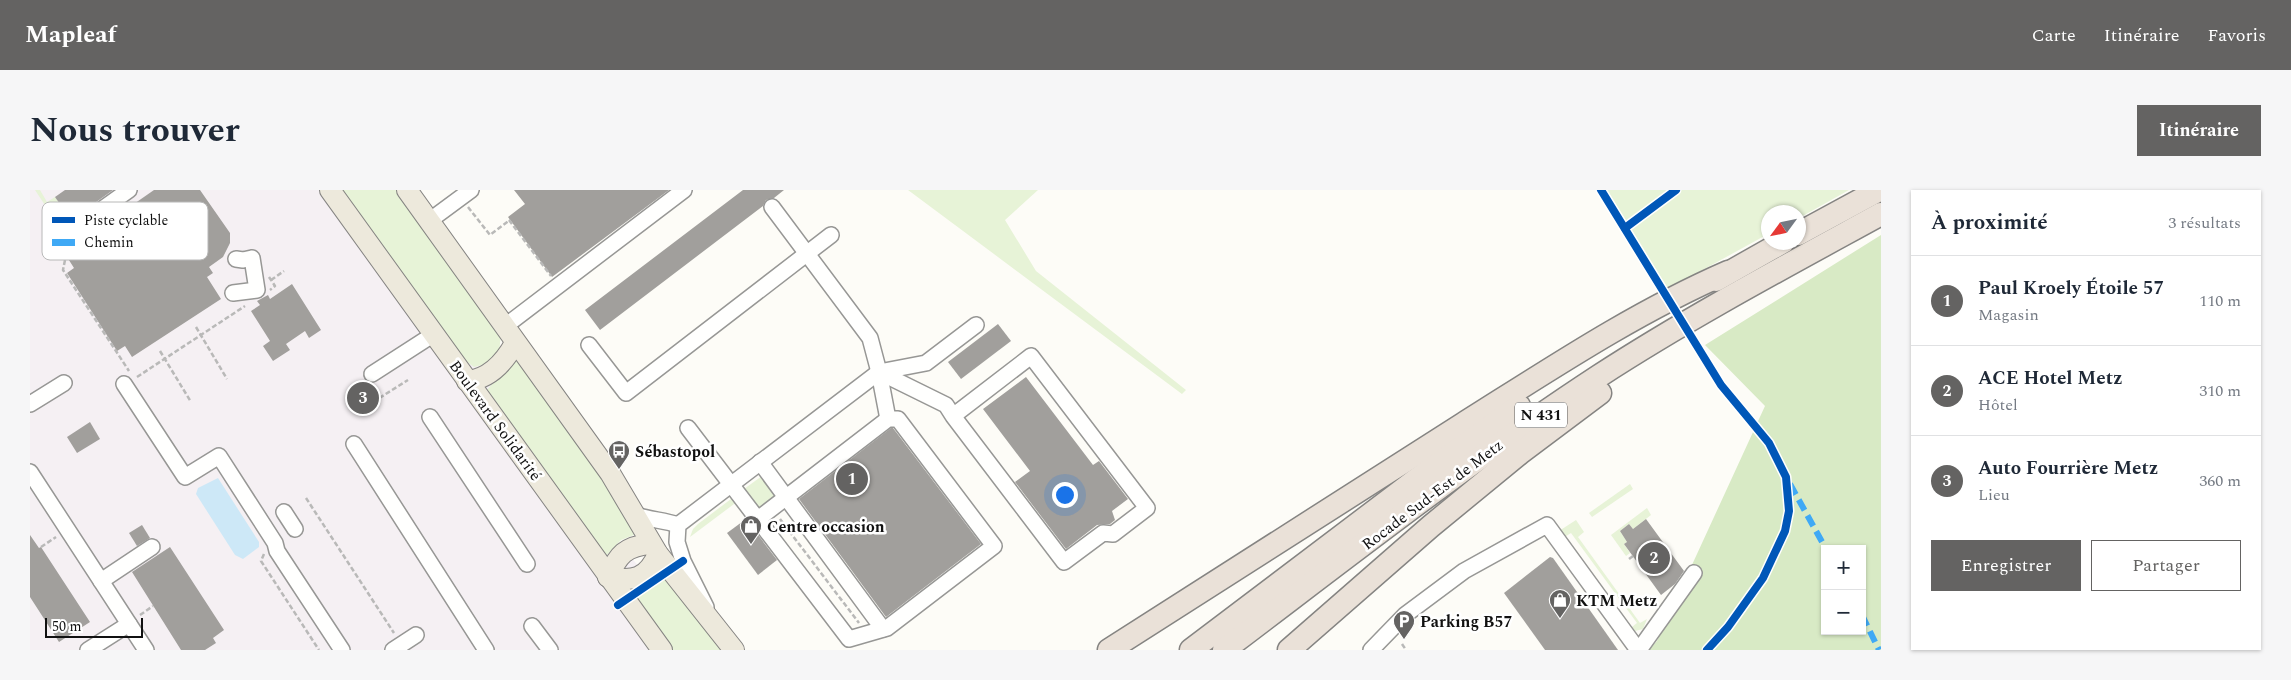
<!DOCTYPE html>
<html lang="fr">
<meta charset="utf-8">
<style>
:root{--surface:#fff;--page:#f6f6f7;--text:#1f2937;--muted:#747a83;--line:#e0e1e3;--accent:#646362}
body{margin:0;font-family:Spectral,serif;background:var(--page);color:var(--text)}
.controls{position:absolute;right:15px;bottom:15px;display:grid;overflow:hidden;border-radius:0px;box-shadow:0 1px 4px #0004}
.controls button{width:45px;height:45px;display:grid;place-items:center;padding:0;border:0;border-bottom:1px solid var(--line);background:var(--surface);color:var(--text);font:25px sans-serif}
.compass{position:absolute;left:1731px;top:15px;width:45px;height:45px;border-radius:50%;background:var(--surface);box-shadow:0 1px 4px #0004;rotate:237deg}
.scale{position:absolute;left:15px;bottom:12px;width:98px;box-sizing:border-box;padding-left:5px;border:2px solid #111;border-top:0;font-size:14px;line-height:18px;white-space:nowrap;color:#111;-webkit-text-stroke:4px #fff;paint-order:stroke}
.you{position:absolute;left:1034px;top:304px;width:18px;height:18px;margin:-12px;border:4px solid #fff;border-radius:50%;background:#1a73e8;box-shadow:0 0 0 8px #1a73e833}
.badge{display:grid;place-items:center;width:32px;height:32px;border-radius:50%;background:var(--accent);color:#fff;font-size:16px;font-weight:700}
.pin{position:absolute;translate:-50% -50%;border:2px solid #fff;box-shadow:0 1px 5px #0006}
.list{margin:0;padding:0;list-style:none}
h2{display:flex;justify-content:space-between;align-items:center;height:65px;margin:0;padding:0 20px;font-size:21px}
h2 small{font-size:16px;font-weight:400;color:var(--muted)}
.list li{display:grid;grid-template-columns:32px 1fr auto;gap:15px;align-items:center;box-sizing:border-box;height:90px;padding:0 20px;border-top:1px solid var(--line)}
.list b{display:block;font-size:19px;white-space:nowrap}
.list p{margin:0;font-size:16px;white-space:nowrap;color:var(--muted)}
.list em{font-size:16px;font-style:normal;color:var(--muted)}
.actions{display:flex;gap:10px;padding:15px 20px}
.actions a{flex:1;padding:11px 0;border:1px solid var(--accent);border-radius:0px;text-align:center;font-size:18px;color:var(--accent)}
.actions .main{background:var(--accent);color:#fff}
.map{position:relative;flex:none;width:1851px;height:460px;overflow:hidden;border-radius:0px}
header{display:flex;align-items:center;gap:30px;box-sizing:border-box;height:70px;padding:0 25px;background:var(--accent);color:#fff}
header strong{font-size:24px}
nav{display:flex;gap:28px;margin-inline-start:auto;font-size:18px}
.intro{display:flex;align-items:center;justify-content:space-between;box-sizing:border-box;height:120px;padding:0 30px}
h1{margin:0;font-size:35px}
.button{padding:12px 22px;border-radius:0px;background:var(--accent);color:#fff;font-size:18px;font-weight:700}
main{display:flex;gap:30px;padding:0 30px}
aside{flex:1;background:var(--surface);border-radius:0px;box-shadow:0 1px 4px #0004}
.map>svg:first-child{display:block}
</style>
<header>
<strong>Mapleaf</strong>
<nav><a>Carte</a><a>Itinéraire</a><a>Favoris</a></nav>
</header>
<div class="intro"><h1>Nous trouver</h1><a class="button">Itinéraire</a></div>
<main>
<div class="map">
<svg width="1851" height="460" viewBox="0 0 1851 460">
<rect width="100%" height="100%" fill="#fdfcf7"/>
<!-- industrial -->
<path fill="#f5f0f3" d="M0,0H309L675,460H0Z"/>
<!-- green -->
<g fill="#e7f3d7">
<path d="M5,0H10L17,12L25,7L51,45L40,53Z"/>
<path d="M311,0H369L471,143L469,164L452,175L444,177L430,167Z"/>
<path d="M878,0H1008L975,30L1006,81L1156,200L1152,204Z"/>
<path d="M1577,0H1819L1769,28L1768,22H1738V44L1638,99Z"/>
<path d="M490,170L586,304L609,343L591,350L574,368L455,202L480,174Z"/>
<path d="M732,286L745,306L729,318L714,299Z"/>
<path d="M1600,294L1603,299L1562,327L1559,323Z"/>
<path d="M705,306L708,311L660,347L663,339L668,334Z"/>
<path d="M1617,318L1621,325L1603,339L1599,334L1590,341L1597,352L1594,354L1600,363L1596,366L1581,345Z"/>
<path d="M1546,330L1554,342L1548,347L1610,433L1617,429L1613,439L1605,441L1602,437L1607,433L1541,343L1533,348L1529,341Z"/>
<path d="M632,378L695,460H642L637,455L596,397Z"/>
</g>
<!-- forest -->
<path fill="#d8eac5" fill-rule="evenodd" d="M1851,45V460H1619L1627,451L1735,216L1675,155ZM1795,359H1832V441H1795Z"/>
<!-- water -->
<path fill="#cde8f7" d="M188,288L229,352V357L213,369L205,365L166,304L168,298Z"/>
<!-- building -->
<g fill="#a19f9c">
<path d="M35,0H83L41,30L25,7Z"/>
<path d="M124,0H170L200,43V53L193,67L179,77L183,83L177,87L191,109L102,167L95,156L87,161L37,83L44,78L37,67L104,20L101,16Z"/>
<path d="M484,0H639L522,87L478,27L495,14Z"/>
<path d="M713,0H754L744,8L736,10L733,16L570,140L555,120Z"/>
<path d="M262,94L291,140L279,148L275,141L256,154L260,160L243,171L233,156L240,151L221,121L230,115L227,111L238,105L240,109Z"/>
<path d="M968,134L981,151L931,189L918,172Z"/>
<path d="M996,187L1063,275L1069,271L1098,309L1082,321L1085,330L1080,334L1067,335L1036,359L985,292L1000,281L953,219Z"/>
<path d="M334,199L345,215L335,221L324,205Z"/>
<path d="M60,232L70,249L47,263L37,247Z"/>
<path d="M861,238H863L951,354L856,427L769,309Z"/>
<path d="M716,329L747,370L728,385L697,343Z"/>
<path d="M1616,329L1654,381L1645,394L1631,405L1594,354L1597,352L1590,341L1599,334L1603,339Z"/>
<path d="M112,335L120,348L107,356L99,343Z"/>
<path d="M0,345L9,358L11,357L60,432L29,452L0,407Z"/>
<path d="M140,357L194,440L183,448L186,453L175,460H151L102,382Z"/>
<path d="M1520,367L1523,368L1588,460H1515L1474,403Z"/>
</g>
<g fill="none" stroke-linecap="round" stroke-linejoin="round">
<!-- minor casing -->
<g stroke="#979795" stroke-width="18">
<g id="minor">
<path d="M742,17L840,148L849,182L858,229"/>
<path d="M399,31L441,0"/>
<path d="M47,37L99,0"/>
<path d="M203,103L227,100L222,68L213,70L206,69"/>
<path d="M474,137L654,0"/>
<path d="M559,155L596,203L801,45"/>
<path d="M849,182L916,215L923,226L1034,372L1073,343L1083,344L1117,318L1001,166L923,226"/>
<path d="M342,184L404,144"/>
<path d="M94,194L155,287L189,266L245,353L247,361L312,460"/>
<path d="M0,214L34,193"/>
<path d="M400,227L497,374"/>
<path d="M658,238L819,449L857,438L964,356L868,229H858L728,329"/>
<path d="M324,254L456,460"/>
<path d="M730,272L853,439"/>
<path d="M0,282L116,460"/>
<path d="M254,322L265,339"/>
<path d="M606,325C620,330 634,330 648,335"/>
<path d="M71,391L122,357"/>
<path d="M676,417L653,371L647,352L648,335L849,182L896,173L946,135"/>
<path d="M502,436L520,460"/>
<path d="M58,460L99,434"/>
<path d="M363,460L386,445"/>
<path d="M1341,460L1375,425L1434,381L1517,335L1608,460"/>
<path d="M1609,460L1664,383"/>
</g>
</g>
<!-- major casing -->
<g stroke="#858482" stroke-width="22">
<g id="major">
<path d="M300,0L632,460"/>
<path d="M377,0L580,283L628,364L704,460"/>
<path d="M437,191C460,189 475,171 485,153"/>
<path d="M578,387C603,392 617,389 628,364"/>
<path d="M578,387C588,365 595,356 621,354"/>
</g>
</g>
<!-- highway casing -->
<g stroke="#858482" stroke-width="25">
<g id="highway">
<path d="M1768,44L1849,0"/>
<path d="M1686,90L1753,52"/>
<path d="M1079,460C1196,384 1314,309 1433,234C1519,180 1604,123 1698,82"/>
<path d="M1161,460L1383,292L1489,216"/>
<path d="M1194,460C1317,367 1439,271 1569,186C1660,127 1756,76 1851,24"/>
<path d="M1259,460L1401,336L1490,263L1570,203"/>
</g>
</g>
<!-- path -->
<g stroke="#b9b9b8" stroke-width="2.5" stroke-dasharray="5 2.5" stroke-linecap="butt">
<path d="M438,17L460,45L480,30"/>
<path d="M479,30L521,86"/>
<path d="M1595,38L1646,0"/>
<path d="M35,70L33,80L99,181"/>
<path d="M239,87L245,96L240,100"/>
<path d="M241,90L254,81"/>
<path d="M166,137L197,189"/>
<path d="M130,161L161,212"/>
<path d="M107,187L215,116"/>
<path d="M343,212L378,190"/>
<path d="M276,308L364,443"/>
<path d="M750,329L829,433"/>
<path d="M11,357L26,347"/>
<path d="M234,364L231,371L289,460"/>
<path d="M1599,369L1603,366"/>
<path d="M110,425L123,416"/>
<path d="M1372,454L1376,460"/>
</g>
<!-- minor -->
<use href="#minor" stroke="#fffffe" stroke-width="15"/>
<!-- major -->
<use href="#major" stroke="#ede9dc" stroke-width="20"/>
<!-- highway -->
<use href="#highway" stroke="#eae1d8" stroke-width="22"/>
<!-- quiet -->
<g stroke="#3fa9f5" stroke-width="6" stroke-dasharray="12 6" stroke-linecap="butt">
<path d="M1760,294L1796,359"/>
<path d="M1832,425L1849,460"/>
</g>
<!-- cycleway casing -->
<g stroke="#fff" stroke-width="11">
<g id="cycleway">
<path d="M1571,0L1691,195L1739,253L1756,287L1759,321L1755,341L1733,388L1698,437L1677,460"/>
<path d="M1595,38L1646,0"/>
<path d="M588,415L653,371"/>
</g>
</g>
<!-- cycleway -->
<use href="#cycleway" stroke="#0057b8" stroke-width="8"/>
</g>
<!-- icons -->
<defs>
<g id="bus-pin" transform="scale(1.125)"><path d="M0 17L-7.5 6A9.5 9.5 0 1 1 7.5 6Z" fill="#646362" stroke="#fff"/><path d="M-5-6H5V4H4V6H2V4H-2V6H-4V4H-5ZM-3.5-4V0h7V-4ZM-3.5 1.2v1.5H-2V1.2ZM2 1.2v1.5H3.5V1.2Z" fill="#fff"/></g>
<g id="shop-pin" transform="scale(1.125)"><path d="M0 17L-7.5 6A9.5 9.5 0 1 1 7.5 6Z" fill="#646362" stroke="#fff"/><path d="M-5-2.5h2.3a2.7 3.5 0 0 1 5.4 0H5L5.5 6h-11ZM-1.5-2.5h3a1.5 2.3 0 0 0-3 0Z" fill="#fff"/></g>
<g id="parking-pin" transform="scale(1.125)"><path d="M0 17L-7.5 6A9.5 9.5 0 1 1 7.5 6Z" fill="#646362" stroke="#fff"/><path d="M-3.5-5.5H1a3.5 3.5 0 0 1 0 7H-1V5.5H-3.5ZM-1-3.4V-.6H.8a1.4 1.4 0 0 0 0-2.8Z" fill="#fff"/></g>
</defs>
<g fill-rule="evenodd">
<use href="#bus-pin" x="589" y="261"/>
<use href="#shop-pin" x="721" y="336"/>
<use href="#shop-pin" x="1530" y="410"/>
<use href="#parking-pin" x="1374" y="431"/>
</g>
<g text-anchor="middle" stroke-width="5" stroke-linejoin="round" paint-order="stroke">
<!-- shield labels -->
<rect fill="#fff" stroke="#585858" stroke-width="1" x="1485" y="212.5" width="52" height="25" rx="4"/>
<g font-size="15" font-weight="bold" fill="#111">
<text x="1511" y="230">N 431</text>
</g>
<!-- street labels -->
<g font-size="16" fill="#111" stroke="#fff">
<text transform="translate(466 230) rotate(54)" y="6">Boulevard Solidarité</text>
<text transform="translate(1402 304) rotate(-37)" y="6">Rocade Sud-Est de Metz</text>
</g>
<!-- poi labels -->
<g font-size="16" font-weight="bold" fill="#111" stroke="#fff" text-anchor="start">
<text x="605" y="267">Sébastopol</text>
<text x="737" y="342">Centre occasion</text>
<text x="1546" y="416">KTM Metz</text>
<text x="1390" y="437">Parking B57</text>
</g>
</g>
<!-- legend -->
<rect x="12" y="12" width="166" height="58" rx="8" fill="#fff" stroke="#b8b8b8" stroke-width="1"/>
<rect x="22" y="27" width="23" height="6" fill="#0057b8"/>
<rect x="22" y="49" width="23" height="7" fill="#3fa9f5"/>
<g font-size="14" fill="#111">
<text x="54" y="35">Piste cyclable</text>
<text x="54" y="57">Chemin</text>
</g>
</svg>
<div class="controls">
<button>+</button>
<button>−</button>
</div>
<svg class="compass" viewBox="-18 -18 36 36"><path d="M0-13l5 13h-10z" fill="#e53935"/><path d="M0 13l5-13h-10z" fill="#747a83"/></svg>
<div class="scale">50 m</div>
<div class="you"></div>
<div class="pin badge" style="left:822px;top:289px">1</div>
<div class="pin badge" style="left:1624px;top:368px">2</div>
<div class="pin badge" style="left:333px;top:208px">3</div>
</div>
<aside>
<h2>À proximité<small>3 résultats</small></h2>
<ul class="list">
<li><span class="badge">1</span><div><b>Paul Kroely Étoile 57</b><p>Magasin</p></div><em>110 m</em></li>
<li><span class="badge">2</span><div><b>ACE Hotel Metz</b><p>Hôtel</p></div><em>310 m</em></li>
<li><span class="badge">3</span><div><b>Auto Fourrière Metz</b><p>Lieu</p></div><em>360 m</em></li>
</ul>
<div class="actions"><a class="main">Enregistrer</a><a>Partager</a></div>
</aside>
</main>
